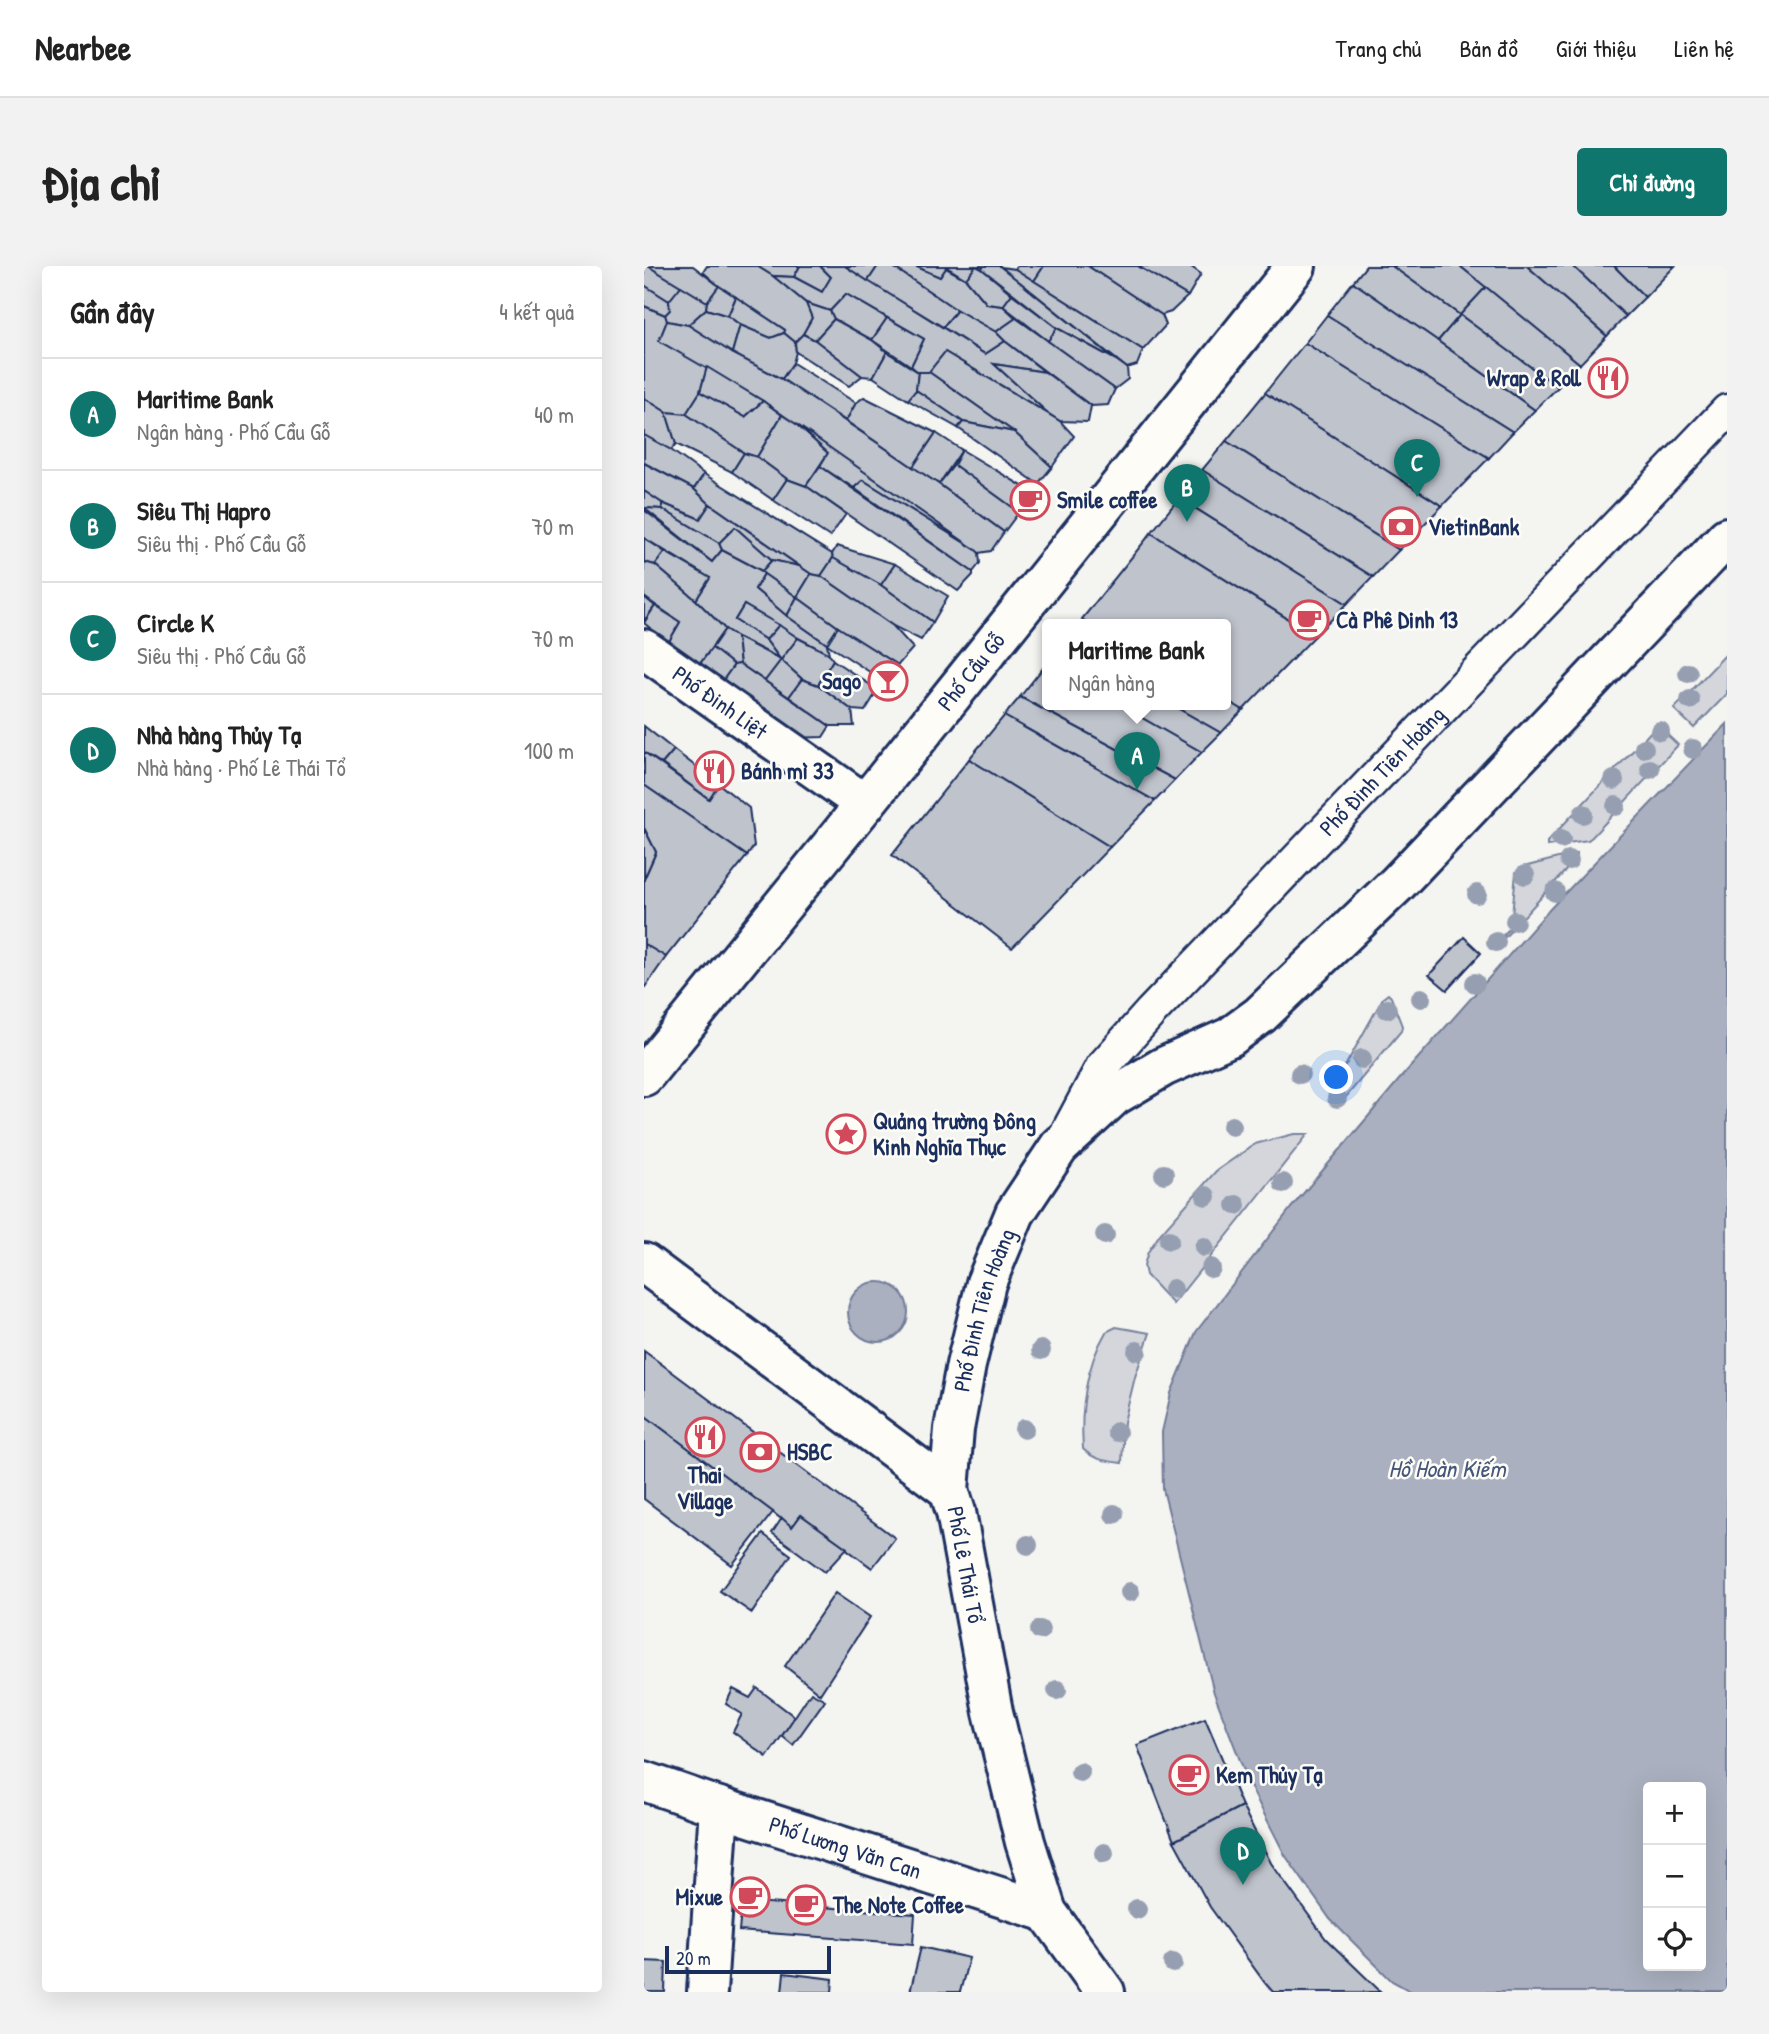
<!DOCTYPE html>
<html lang="vi">
<meta charset="utf-8">
<style>
:root{--surface:#fff;--page:#f2f2f2;--text:#222;--muted:#767676;--line:#e0e0e0;--accent:#0f766e}
body{margin:0;font-family:"Patrick Hand",sans-serif;background:var(--page);color:var(--text)}
.controls{position:absolute;right:21px;bottom:21px;display:grid;overflow:hidden;border-radius:7px;box-shadow:0 7px 28px #0002}
.controls button{width:63px;height:63px;display:grid;place-items:center;padding:0;border:0;border-bottom:2px solid var(--line);background:var(--surface);color:var(--text);font:35px sans-serif}
.scale{position:absolute;left:21px;bottom:18px;width:166px;box-sizing:border-box;padding-left:7px;border:4px solid #1b2f5e;border-top:0;font-size:19px;line-height:24px;white-space:nowrap;color:#1b2f5e;-webkit-text-stroke:5px #fdfcf7;paint-order:stroke}
.you{position:absolute;left:693px;top:812px;width:24px;height:24px;margin:-18px;border:5px solid #fff;border-radius:50%;background:#1a73e8;box-shadow:0 0 0 10px #1a73e833}
.badge{display:grid;place-items:center;width:46px;height:46px;border-radius:50%;background:var(--accent);color:#fff;font-size:23px;font-weight:700}
.pin{position:absolute;translate:-50% -58px;filter:drop-shadow(0 2px 4px #0008)}
.pin::after{content:'';position:absolute;top:37px;width:24px;height:21px;background:inherit;clip-path:polygon(0 0,100% 0,50% 100%)}
.popup{position:absolute;left:398px;top:353px;width:189px;height:91px;box-sizing:border-box;display:grid;place-content:center;border-radius:7px;background:var(--surface);filter:drop-shadow(0 2px 5px #0005);font-size:23px;white-space:nowrap;color:var(--muted)}
.popup b{font-size:26px;color:var(--text)}
.popup::after{content:'';position:absolute;left:50%;top:100%;margin-left:-14px;border:14px solid transparent;border-top-color:var(--surface)}
.list{margin:0;padding:0;list-style:none}
h2{display:flex;justify-content:space-between;align-items:center;height:91px;margin:0;padding:0 28px;font-size:30px}
h2 small{font-size:23px;font-weight:400;color:var(--muted)}
.list li{display:grid;grid-template-columns:46px 1fr auto;gap:21px;align-items:center;box-sizing:border-box;height:112px;padding:0 28px;border-top:2px solid var(--line)}
.list b{display:block;font-size:26px;white-space:nowrap}
.list p{margin:0;font-size:23px;white-space:nowrap;color:var(--muted)}
.list em{font-size:23px;font-style:normal;color:var(--muted)}
.icon{flex:none;width:38px;height:38px;fill:none;stroke:currentColor;stroke-width:2;stroke-linecap:round;stroke-linejoin:round}
.map{position:relative;flex:none;width:1083px;height:1726px;overflow:hidden;border-radius:7px}
header{display:flex;align-items:center;gap:42px;box-sizing:border-box;height:98px;padding:0 35px;background:var(--surface);border-bottom:2px solid var(--line)}
header strong{font-size:33px}
nav{display:flex;gap:38px;margin-inline-start:auto;font-size:24px}
.intro{display:flex;align-items:center;justify-content:space-between;box-sizing:border-box;height:168px;padding:0 42px}
h1{margin:0;font-size:49px}
.button{padding:18px 32px;border-radius:7px;background:var(--accent);color:#fff;font-size:24px;font-weight:700}
main{display:flex;gap:42px;padding:0 42px}
aside{flex:1;background:var(--surface);border-radius:7px;box-shadow:0 7px 28px #0002}
.map>svg:first-child{display:block}
</style>
<header>
<strong>Nearbee</strong>
<nav><a>Trang chủ</a><a>Bản đồ</a><a>Giới thiệu</a><a>Liên hệ</a></nav>
</header>
<div class="intro"><h1>Địa chỉ</h1><a class="button">Chỉ đường</a></div>
<main>
<aside>
<h2>Gần đây<small>4 kết quả</small></h2>
<ul class="list">
<li><span class="badge">A</span><div><b>Maritime Bank</b><p>Ngân hàng · Phố Cầu Gỗ</p></div><em>40 m</em></li>
<li><span class="badge">B</span><div><b>Siêu Thị Hapro</b><p>Siêu thị · Phố Cầu Gỗ</p></div><em>70 m</em></li>
<li><span class="badge">C</span><div><b>Circle K</b><p>Siêu thị · Phố Cầu Gỗ</p></div><em>70 m</em></li>
<li><span class="badge">D</span><div><b>Nhà hàng Thủy Tạ</b><p>Nhà hàng · Phố Lê Thái Tổ</p></div><em>100 m</em></li>
</ul>
</aside>
<div class="map">
<svg width="1083" height="1726" viewBox="0 0 1083 1726">
<rect width="100%" height="100%" fill="#f4f4f1"/>
<filter id="ink" filterUnits="userSpaceOnUse"><feTurbulence type="fractalNoise" baseFrequency=".0143" numOctaves="2"/><feDisplacementMap in="SourceGraphic" scale="14" xChannelSelector="R" yChannelSelector="G"/><feConvolveMatrix kernelMatrix="1 2 1 2 8 2 1 2 1" color-interpolation-filters="sRGB"/></filter>
<g filter="url(#ink)">
<!-- green -->
<g fill="#d4d6db" stroke="#78829c" stroke-width="2">
<path d="M1083,387V428L1050,462L1030,443Z"/>
<path d="M1013,459L1034,479L948,571L944,574L903,580V576Z"/>
<path d="M933,587V592L861,671L859,669L867,661L872,606L876,602Z"/>
<path d="M744,728L747,731L758,760L757,765L697,837L690,838L685,833L689,822L739,732Z"/>
<path d="M650,868H664L529,1038L502,1009L500,999L504,986L516,968L572,905L611,878Z"/>
<path d="M472,1061L506,1067L491,1111L480,1156L478,1197C462,1195 450,1194 439,1183C436,1143 442,1100 462,1066Z"/>
</g>
<!-- water -->
<g fill="#aab0bf" stroke="#717c98" stroke-width="2" fill-rule="evenodd">
<path d="M1083,458V1726H768L748,1715L686,1653L641,1589L606,1520L570,1427L519,1223L518,1166L527,1127L552,1066L647,942L760,808L906,643ZM1004,1521H1057V1700H1004Z"/>
<circle cx="234" cy="1046" r="30"/>
</g>
<!-- building -->
<g fill="#bfc3cc" stroke="#1b2f5e" stroke-width="2">
<path d="M0,0H4L37,20L25,35L0,19Z"/>
<path d="M4,0H49L75,20L63,36Z"/>
<path d="M63,0H113L129,10L162,37L168,52L159,68L151,76L140,67L141,64L75,20L59,6Z"/>
<path d="M113,0H156L150,11L129,10Z"/>
<path d="M156,0H176L187,11L178,26L150,11Z"/>
<path d="M176,0H201L341,88L361,75L401,106L350,98L405,148L301,86L285,106H274L267,100L280,73L202,28L186,45L162,37L129,10L150,11L178,26L187,11Z"/>
<path d="M201,0H234L224,15Z"/>
<path d="M234,0H248L313,44L299,61L224,15Z"/>
<path d="M248,0H271L296,11L302,2L322,13L343,38L359,40L372,52L352,66L313,44Z"/>
<path d="M271,0H301L302,2L296,11Z"/>
<path d="M301,0H340L338,3L332,0L322,13Z"/>
<path d="M332,0L338,3L368,28L359,40L343,38L322,13Z"/>
<path d="M340,0H356L472,94L413,62L338,3Z"/>
<path d="M373,0H400L390,15L371,3Z"/>
<path d="M400,0H444L518,49L522,59L499,84L390,15Z"/>
<path d="M444,0H494L544,30L527,46L518,49Z"/>
<path d="M494,0H546L557,8L544,30Z"/>
<path d="M722,0H748L816,49L794,75L709,16Z"/>
<path d="M748,0H816L842,21L816,49Z"/>
<path d="M816,0H883L963,70L936,98Z"/>
<path d="M883,0H929L982,50L963,70Z"/>
<path d="M929,0H970L1001,31L982,50Z"/>
<path d="M970,0H1031L1001,31Z"/>
<path d="M357,1L371,3L499,84L493,99L483,102Z"/>
<path d="M709,16L794,75L891,144L869,166L683,49Z"/>
<path d="M0,19L25,35L26,44L21,49L0,40Z"/>
<path d="M37,20L63,36L62,43L44,59L23,55L21,49L26,44L25,35Z"/>
<path d="M75,20L92,31L84,50L62,43L63,36Z"/>
<path d="M842,21L936,98L914,121L816,49Z"/>
<path d="M202,28L243,52L228,74L190,53L186,45Z"/>
<path d="M368,28L413,62L404,75L359,40Z"/>
<path d="M92,31L141,64L140,67L127,72L96,59L84,50Z"/>
<path d="M162,37L186,45L190,53L171,74L159,68L168,52Z"/>
<path d="M0,40L21,49L23,55L15,75L63,101L56,126L42,148L22,146L0,132Z"/>
<path d="M62,43L84,50L96,59L88,87L44,59Z"/>
<path d="M313,44L352,66L361,75L341,88L299,61Z"/>
<path d="M683,49L869,166L845,192L661,77Z"/>
<path d="M816,49L914,121L891,144L794,75Z"/>
<path d="M243,52L280,73L267,100L228,74Z"/>
<path d="M372,52L471,123L464,139L447,140L361,75L352,66Z"/>
<path d="M190,53L228,74L243,86L229,111L218,110L171,74Z"/>
<path d="M23,55L44,59L88,87L138,113L295,218L360,266L347,285L335,287L119,135L15,75Z"/>
<path d="M96,59L127,72L140,67L151,76L152,86L149,97L138,113L88,87Z"/>
<path d="M413,62L472,94L483,102L484,113L471,123L404,75Z"/>
<path d="M159,68L171,74L218,110L205,120L152,86L151,76Z"/>
<path d="M661,77L845,192L798,240L621,127Z"/>
<path d="M243,86L274,106L272,124L264,134L229,111Z"/>
<path d="M301,86L416,155L430,170L408,201L370,166L285,106Z"/>
<path d="M149,97L212,137L202,155L138,113Z"/>
<path d="M350,98L401,106L447,140L444,156L416,155L405,148Z"/>
<path d="M63,101L119,135L101,151L56,126Z"/>
<path d="M274,106H285L370,166L319,156L272,124Z"/>
<path d="M272,124L319,156L314,162L264,134Z"/>
<path d="M56,126L101,151L119,135L138,149L113,191L100,187L42,148Z"/>
<path d="M621,127L798,240L755,284L582,175Z"/>
<path d="M220,131L292,167L269,201L202,155L212,137Z"/>
<path d="M0,132L22,146L32,178L27,184L0,169Z"/>
<path d="M22,146L42,148L100,187L88,206L32,178Z"/>
<path d="M138,149L152,158L184,187L162,220L143,213L113,191Z"/>
<path d="M319,156L370,166L408,201L394,218L314,162Z"/>
<path d="M152,158L332,284L219,214L210,222L176,200L184,187Z"/>
<path d="M292,167L318,184L295,218L269,201Z"/>
<path d="M0,169L27,184L60,208L50,223L0,197Z"/>
<path d="M582,175L755,284L729,311L558,204Z"/>
<path d="M318,184L390,227L375,246L310,199Z"/>
<path d="M100,187L113,191L143,213L129,234L88,206Z"/>
<path d="M0,197L50,223L66,238L56,253L18,237L0,225Z"/>
<path d="M310,199L375,246L360,266L295,218Z"/>
<path d="M176,200L329,306V309L314,325L162,220Z"/>
<path d="M558,204L729,311L703,338L535,232Z"/>
<path d="M60,208L188,288L189,292L177,310L167,308L66,238L50,223Z"/>
<path d="M143,213L162,220L202,248L186,271L129,234Z"/>
<path d="M219,214L332,284L335,287L336,297L329,306L210,222Z"/>
<path d="M0,225L18,237V243L0,242Z"/>
<path d="M535,232L703,338L671,370L507,267Z"/>
<path d="M18,237L56,253L66,238L155,300L128,294L91,261L75,277L18,243Z"/>
<path d="M0,242L18,243L75,277L78,284L68,296Z"/>
<path d="M0,244L68,296L78,284L118,305L120,308L111,323L143,350L183,378L185,388L154,372L100,339L91,354L122,374L135,392L93,371L81,363L52,334L66,312L0,272Z"/>
<path d="M91,261L128,294L118,305L78,284L75,277Z"/>
<path d="M507,267L671,370L599,444L582,434V358H446L438,353Z"/>
<path d="M0,272L21,286L11,299L0,296Z"/>
<path d="M193,280L251,298L237,319L189,292L188,288Z"/>
<path d="M21,286L66,312L52,334L11,299Z"/>
<path d="M189,292L237,319L289,356L277,374L249,360L177,310Z"/>
<path d="M128,294L155,300L167,308L153,331L120,308L118,305Z"/>
<path d="M0,296L11,299L52,334L81,363L55,399L24,377L36,356L0,331Z"/>
<path d="M251,298L304,330L289,356L237,319Z"/>
<path d="M120,308L153,331L143,350L111,323Z"/>
<path d="M167,308L177,310L249,360L269,382L254,399L194,361L153,331Z"/>
<path d="M0,331L11,340L0,355Z"/>
<path d="M153,331L194,361L183,378L143,350Z"/>
<path d="M100,339L135,359L122,374L91,354Z"/>
<path d="M11,340L36,356L24,377L0,357Z"/>
<path d="M135,359L154,372L137,394L122,374Z"/>
<path d="M194,361L254,399L241,416L183,378Z"/>
<path d="M81,363L93,371L96,398L90,399L68,382Z"/>
<path d="M93,371L137,394L121,415L96,398Z"/>
<path d="M154,372L185,388L189,394L174,419L158,413L137,394Z"/>
<path d="M68,382L90,399L77,417L55,399Z"/>
<path d="M137,394L158,413L145,431L121,415Z"/>
<path d="M189,394L234,424L221,445L208,444L174,419Z"/>
<path d="M403,397L404,438H474L558,486L531,514L376,431Z"/>
<path d="M96,398L186,460L179,471L148,472L77,417L90,399Z"/>
<path d="M158,413L174,419L208,444L210,460H186L145,431Z"/>
<path d="M376,431L531,514L511,535L360,450Z"/>
<path d="M582,434L599,444L577,467L526,438H582Z"/>
<path d="M474,438H526L577,467L558,486Z"/>
<path d="M360,450L511,535L466,581L325,493Z"/>
<path d="M0,460L30,484L18,498L0,486Z"/>
<path d="M30,484L75,518L65,533L18,498Z"/>
<path d="M0,486L65,533L75,518L105,542L110,580L103,590L0,519Z"/>
<path d="M325,493L466,581L368,682L248,589Z"/>
<path d="M0,519L103,590L22,691L0,678V613L12,586L0,562Z"/>
<path d="M0,562L12,586L0,613Z"/>
<path d="M820,671L837,687L803,724L785,709Z"/>
<path d="M0,678L22,691L1,721L0,720Z"/>
<path d="M0,1085L251,1272L228,1302L157,1249L148,1261L0,1149Z"/>
<path d="M0,1149L129,1246L88,1299L0,1233Z"/>
<path d="M157,1249L203,1282L181,1306L128,1267L138,1252L148,1261Z"/>
<path d="M119,1268L147,1289L108,1347L76,1325Z"/>
<path d="M191,1327L226,1351L176,1428L141,1400Z"/>
<path d="M113,1422L151,1451L123,1491L89,1466L98,1448L82,1438L89,1423L106,1432Z"/>
<path d="M167,1426L181,1434L149,1479L138,1470Z"/>
<path d="M561,1452L598,1540L530,1575L493,1479Z"/>
<path d="M598,1540L627,1597L682,1673L737,1726H629L621,1717L566,1641L530,1575Z"/>
<path d="M98,1635L271,1648L269,1678L95,1665Z"/>
<path d="M277,1681L325,1692L316,1726H266Z"/>
<path d="M0,1695L22,1696L21,1726H0Z"/>
<path d="M140,1707L189,1713L188,1726H138Z"/>
</g>
<g fill="none" stroke-linecap="round" stroke-linejoin="round">
<!-- lane casing -->
<g stroke="#1b2f5e" stroke-width="37">
<g id="lane">
<path id="s1" d="M424,865L458,801L507,746L1083,145"/>
</g>
</g>
<!-- street casing -->
<g stroke="#1b2f5e" stroke-width="44">
<g id="street">
<path id="s2" d="M0,383L221,538"/>
<path d="M63,1726L75,1541"/>
</g>
</g>
<!-- secondary casing -->
<g stroke="#1b2f5e" stroke-width="44">
<g id="secondary">
<path id="s3" d="M0,810L221,538L652,0"/>
<path id="s4" d="M0,997L305,1224L312,1246L349,1446L381,1576L403,1646L461,1726"/>
<path id="s5" d="M305,1224L310,1163L322,1099L342,1017L371,947L415,881L470,830L519,801L586,771L616,749L753,618L1083,271"/>
<path id="s6" d="M0,1515L75,1541L403,1646"/>
</g>
</g>
<!-- lane -->
<use href="#lane" stroke="#fdfcf7" stroke-width="32"/>
<!-- street -->
<use href="#street" stroke="#fdfcf7" stroke-width="38"/>
<!-- secondary -->
<use href="#secondary" stroke="#fdfcf7" stroke-width="38"/>
</g>
<!-- trees -->
<g fill="#969fb1">
<circle cx="1044" cy="407" r="10"/>
<circle cx="1046" cy="434" r="10"/>
<circle cx="1016" cy="465" r="10"/>
<circle cx="1000" cy="482" r="10"/>
<circle cx="1049" cy="483" r="10"/>
<circle cx="1006" cy="503" r="10"/>
<circle cx="970" cy="514" r="10"/>
<circle cx="972" cy="540" r="10"/>
<circle cx="939" cy="548" r="10"/>
<circle cx="917" cy="573" r="10"/>
<circle cx="925" cy="594" r="10"/>
<circle cx="881" cy="609" r="10"/>
<circle cx="911" cy="626" r="10"/>
<circle cx="833" cy="628" r="10"/>
<circle cx="871" cy="655" r="10"/>
<circle cx="852" cy="676" r="10"/>
<circle cx="831" cy="717" r="10"/>
<circle cx="777" cy="732" r="10"/>
<circle cx="743" cy="743" r="10"/>
<circle cx="718" cy="793" r="10"/>
<circle cx="656" cy="808" r="10"/>
<circle cx="693" cy="832" r="10"/>
<circle cx="588" cy="860" r="10"/>
<circle cx="520" cy="908" r="10"/>
<circle cx="639" cy="917" r="10"/>
<circle cx="562" cy="930" r="10"/>
<circle cx="592" cy="939" r="10"/>
<circle cx="461" cy="969" r="10"/>
<circle cx="525" cy="974" r="10"/>
<circle cx="560" cy="981" r="10"/>
<circle cx="567" cy="1002" r="10"/>
<circle cx="529" cy="1023" r="10"/>
<circle cx="397" cy="1084" r="10"/>
<circle cx="493" cy="1085" r="10"/>
<circle cx="380" cy="1163" r="10"/>
<circle cx="473" cy="1166" r="10"/>
<circle cx="470" cy="1248" r="10"/>
<circle cx="384" cy="1279" r="10"/>
<circle cx="486" cy="1326" r="10"/>
<circle cx="396" cy="1364" r="10"/>
<circle cx="413" cy="1424" r="10"/>
<circle cx="436" cy="1506" r="10"/>
<circle cx="460" cy="1587" r="10"/>
<circle cx="493" cy="1643" r="10"/>
<circle cx="529" cy="1697" r="10"/>
</g>
</g>
<!-- icons -->
<defs>
<g id="restaurant-ring" transform="scale(2.0125)"><circle r="9.5" fill="#fdfcf7" stroke="#d1495b" stroke-width="1.5"/><path d="M-5-6h1v4h1v-4h1v4h1v-4h1v5L-1.5 .5V6h-2V.5L-5-1ZM5-6V6H3V1.5H1.5Q1.5-4 5-6Z" fill="#d1495b"/></g>
<g id="cafe-ring" transform="scale(2.0125)"><circle r="9.5" fill="#fdfcf7" stroke="#d1495b" stroke-width="1.5"/><path d="M-5.5-4.5H6V0H3Q3 3.5 0 3.5H-2.5Q-5.5 3.5-5.5 0ZM3-3.2v2h1.7v-2ZM-6 4.5H4V6H-6Z" fill="#d1495b"/></g>
<g id="bank-ring" transform="scale(2.0125)"><circle r="9.5" fill="#fdfcf7" stroke="#d1495b" stroke-width="1.5"/><path d="M-6-4H6V4H-6ZM0-2.3a2.3 2.3 0 1 0 0 4.6a2.3 2.3 0 1 0 0-4.6Z" fill="#d1495b"/></g>
<g id="bar-ring" transform="scale(2.0125)"><circle r="9.5" fill="#fdfcf7" stroke="#d1495b" stroke-width="1.5"/><path d="M-6-5H6L.8 .8V4.5H3.5V6h-7V4.5H-.8V.8Z" fill="#d1495b"/></g>
<g id="sight-ring" transform="scale(2.0125)"><circle r="9.5" fill="#fdfcf7" stroke="#d1495b" stroke-width="1.5"/><path d="M0-6L1.8-2.2L6-1.7L2.9 1.2L3.7 5.4L0 3.3L-3.7 5.4L-2.9 1.2L-6-1.7L-1.8-2.2Z" fill="#d1495b"/></g>
</defs>
<g fill-rule="evenodd">
<use href="#restaurant-ring" x="964" y="112"/>
<use href="#cafe-ring" x="386" y="234"/>
<use href="#bank-ring" x="757" y="261"/>
<use href="#cafe-ring" x="665" y="354"/>
<use href="#bar-ring" x="244" y="415"/>
<use href="#restaurant-ring" x="70" y="505"/>
<use href="#sight-ring" x="202" y="868"/>
<use href="#restaurant-ring" x="61" y="1171"/>
<use href="#bank-ring" x="116" y="1186"/>
<use href="#cafe-ring" x="545" y="1509"/>
<use href="#cafe-ring" x="106" y="1631"/>
<use href="#cafe-ring" x="162" y="1639"/>
</g>
<g text-anchor="middle" stroke-width="5" stroke-linejoin="round" paint-order="stroke">
<!-- poi labels -->
<g font-size="23" font-weight="bold" fill="#1b2f5e" stroke="#fdfcf7" text-anchor="start">
<text x="937" y="120" text-anchor="end">Wrap &amp; Roll</text>
<text x="413" y="242">Smile coffee</text>
<text x="784" y="269">VietinBank</text>
<text x="692" y="362">Cà Phê Dinh 13</text>
<text x="217" y="423" text-anchor="end">Sago</text>
<text x="97" y="513">Bánh mì 33</text>
<text x="229" y="863">Quảng trường Đông<tspan x="229" dy="26">Kinh Nghĩa Thục</tspan></text>
<text x="143" y="1194">HSBC</text>
<text x="61" y="1217" text-anchor="middle">Thai<tspan x="61" dy="26">Village</tspan></text>
<text x="572" y="1517">Kem Thủy Tạ</text>
<text x="79" y="1639" text-anchor="end">Mixue</text>
<text x="189" y="1647">The Note Coffee</text>
</g>
<!-- street labels -->
<g font-size="23" fill="#1b2f5e" stroke="#fdfcf7">
<text dy="8" stroke="none"><textPath href="#s3" startOffset="520">Phố Cầu Gỗ</textPath></text>
<text dy="8" stroke="none"><textPath href="#s2" startOffset="93">Phố Đinh Liệt</textPath></text>
<text dy="8" stroke="none"><textPath href="#s1" startOffset="480">Phố Đinh Tiên Hoàng</textPath></text>
<text dy="8" stroke="none"><textPath href="#s5" startOffset="184">Phố Đinh Tiên Hoàng</textPath></text>
<text dy="8" stroke="none"><textPath href="#s4" startOffset="457">Phố Lê Thái Tổ</textPath></text>
<text dy="8" stroke="none"><textPath href="#s6" startOffset="212">Phố Lương Văn Can</textPath></text>
</g>
<!-- water labels -->
<g font-size="24" font-style="italic" fill="#46567b" stroke="#fdfcf7">
<text x="803" y="1211">Hồ Hoàn Kiếm</text>
</g>
</g>
</svg>
<div class="controls">
<button>+</button>
<button>−</button>
<button><svg class="icon" aria-label="locate" viewBox="0 0 24 24"><circle cx="12" cy="12" r="6"/><path d="M12 2v4M12 18v4M2 12h4M18 12h4"/></svg></button>
</div>
<div class="scale">20 m</div>
<div class="you"></div>
<div class="pin badge" style="left:493px;top:524px">A</div>
<div class="popup"><b>Maritime Bank</b>Ngân hàng</div>
<div class="pin badge" style="left:543px;top:256px">B</div>
<div class="pin badge" style="left:773px;top:231px">C</div>
<div class="pin badge" style="left:599px;top:1619px">D</div>
</div>
</main>
